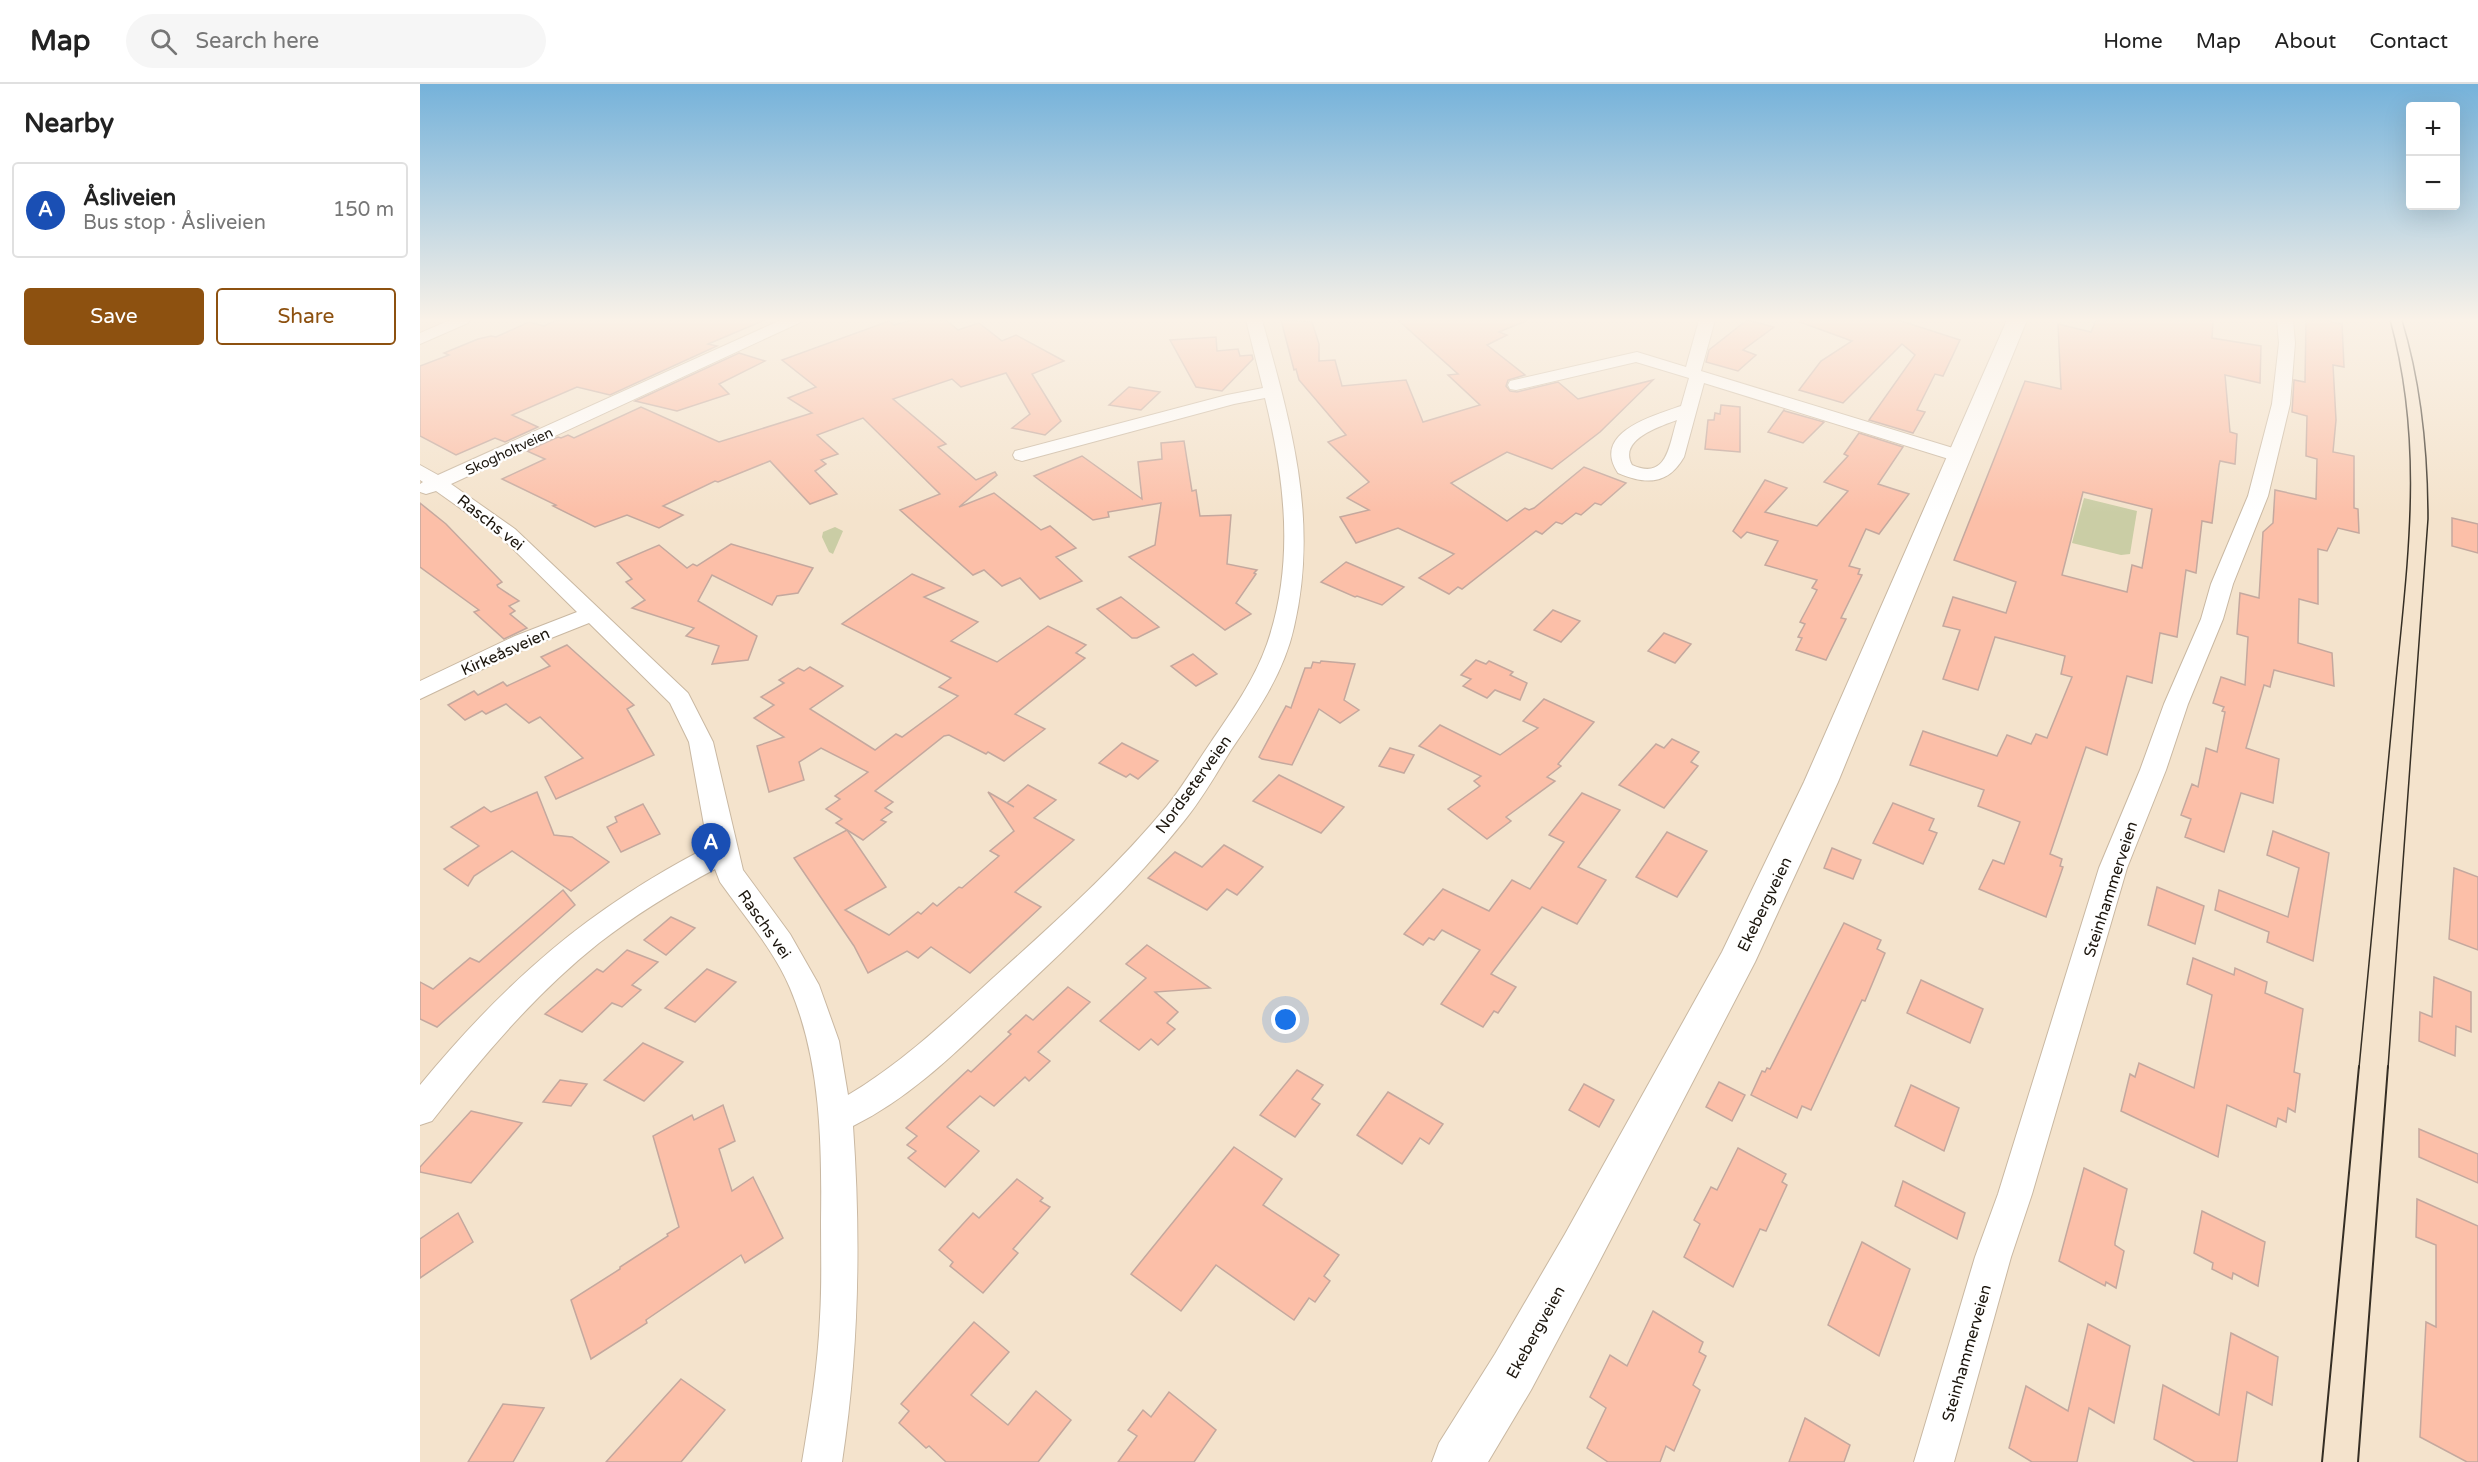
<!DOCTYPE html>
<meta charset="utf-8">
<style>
:root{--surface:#fff;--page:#f6f6f6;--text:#222;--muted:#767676;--line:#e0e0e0;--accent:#8d5110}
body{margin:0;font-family:"Varela Round",sans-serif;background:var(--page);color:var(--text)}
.controls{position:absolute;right:18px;top:18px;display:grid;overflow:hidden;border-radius:6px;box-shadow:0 6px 24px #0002}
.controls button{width:54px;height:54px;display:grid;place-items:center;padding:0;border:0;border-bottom:2px solid var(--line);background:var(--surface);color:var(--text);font:30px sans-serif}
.you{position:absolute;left:866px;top:936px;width:21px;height:21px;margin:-15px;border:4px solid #fff;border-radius:50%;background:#1a73e8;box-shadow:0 0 0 9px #1a73e833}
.badge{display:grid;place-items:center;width:39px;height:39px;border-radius:50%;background:var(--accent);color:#fff;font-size:20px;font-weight:700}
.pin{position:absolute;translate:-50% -50px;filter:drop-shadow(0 2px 3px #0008)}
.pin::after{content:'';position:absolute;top:32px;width:21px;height:18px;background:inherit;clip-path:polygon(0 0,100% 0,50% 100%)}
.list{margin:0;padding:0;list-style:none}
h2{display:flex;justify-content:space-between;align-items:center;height:78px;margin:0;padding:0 24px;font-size:26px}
h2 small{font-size:20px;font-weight:400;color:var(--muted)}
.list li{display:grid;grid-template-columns:39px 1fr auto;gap:18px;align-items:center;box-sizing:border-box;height:96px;margin:0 12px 12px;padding:0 12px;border:2px solid var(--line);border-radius:6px}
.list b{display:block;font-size:22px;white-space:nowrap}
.list p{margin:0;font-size:20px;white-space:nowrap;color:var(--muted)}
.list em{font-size:20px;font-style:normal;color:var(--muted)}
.actions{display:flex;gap:12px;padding:18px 24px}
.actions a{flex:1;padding:14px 0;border:2px solid var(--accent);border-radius:6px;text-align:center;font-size:21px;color:var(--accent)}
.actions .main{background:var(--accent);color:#fff}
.icon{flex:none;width:33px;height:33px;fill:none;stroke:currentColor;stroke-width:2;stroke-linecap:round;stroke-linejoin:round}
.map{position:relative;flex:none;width:2058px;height:1378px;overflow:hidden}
header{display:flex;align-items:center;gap:36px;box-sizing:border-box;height:84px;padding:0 30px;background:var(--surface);border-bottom:2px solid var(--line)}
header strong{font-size:28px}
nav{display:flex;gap:33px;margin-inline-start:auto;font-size:21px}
.search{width:420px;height:54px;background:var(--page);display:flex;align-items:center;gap:15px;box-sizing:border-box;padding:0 21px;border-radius:33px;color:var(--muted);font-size:22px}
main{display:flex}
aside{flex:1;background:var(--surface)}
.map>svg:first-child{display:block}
</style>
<header>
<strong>Map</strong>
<div class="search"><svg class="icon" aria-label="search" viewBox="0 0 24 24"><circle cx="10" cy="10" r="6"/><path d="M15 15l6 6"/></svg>Search here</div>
<nav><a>Home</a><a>Map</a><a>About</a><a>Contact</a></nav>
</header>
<main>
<aside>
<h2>Nearby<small></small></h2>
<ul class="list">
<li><span class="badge" style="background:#1a4fb4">A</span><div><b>Åsliveien</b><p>Bus stop · Åsliveien</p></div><em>150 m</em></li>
</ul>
<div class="actions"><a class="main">Save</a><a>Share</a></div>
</aside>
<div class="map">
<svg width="2058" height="1378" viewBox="0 0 2058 1378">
<rect width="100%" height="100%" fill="#f4e3cc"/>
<!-- green -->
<g fill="#cacda5">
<path d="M1664,414L1717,427L1710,470L1701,471L1652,459Z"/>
<path d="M415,443L423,447L413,470L409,468L402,453L403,448Z"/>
</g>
<!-- building -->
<g fill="#fcbfa8" stroke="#c4a89e" stroke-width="1.5" fill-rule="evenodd">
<path d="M137,236H345L288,260L297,262L190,311L157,303L92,331L118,343L85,358L75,354L36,371L0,352V282L29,271L24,269L58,255L71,252L76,253L109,238L124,242Z"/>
<path d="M492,236H526L538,246L559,239L582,257L596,251L644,277L612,290L641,337L625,351L592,344L610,330L586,289L541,303L532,295L473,315L526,360L518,363L556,396L575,388L577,391L539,423L574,409L621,446L630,442L656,464L636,473L662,497L620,515L600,494L582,502L564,486L553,491L480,426L520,410L443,334L397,351L418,370L401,376L406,380L395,387L417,410L390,420L350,377L298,398L295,397L243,422L263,431L239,444L207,431L175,443L133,422L136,421L82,395L125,375L107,367L138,353L141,354L148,351L154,354L221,323L299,358L392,329L368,314L396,303L362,276L469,237L474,241Z"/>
<path d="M861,236L892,238L899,260V277L915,276L922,302L986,296L1003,338L1060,321L1028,291L1038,290L978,236H1108L1079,248L1087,251L1067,261L1105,291L1088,296L1086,302L1090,307L1097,308L1138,298L1158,315L1233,296L1180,348L1132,385L1087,368L1031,399L1087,437L1105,424L1109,426L1114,424L1164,383L1206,399L1181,421L1175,419L1161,431L1156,429L1142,440L1136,438L1122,450L1116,447L1042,505L1038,503L1029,510L999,494L1034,470L978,444L936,459L920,433L949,426L927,414L949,398L908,358L926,351L879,296L876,285L874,286Z"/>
<path d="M1327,236L1354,243L1323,266L1336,271L1318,287L1286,278L1289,266Z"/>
<path d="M1381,236H1478L1540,256L1523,292L1515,290L1497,326L1505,328L1493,349L1449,336L1495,271L1482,260L1423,319L1379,306L1401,277L1432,257L1380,238Z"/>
<path d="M1676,236H1793L1792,254L1841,262L1840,299L1805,291L1810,348L1817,350L1815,380L1800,377L1799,381L1792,439L1782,437L1776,489L1766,486L1757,553L1740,549L1732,599L1707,592L1687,671L1666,663L1630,770L1642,775L1640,782L1643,783L1626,833L1559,805L1573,776L1584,780L1600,738L1558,722L1564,706L1490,681L1503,647L1577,672L1587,651L1611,660L1616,650L1627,654L1652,593L1641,590L1645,572L1575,553L1558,606L1523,595L1540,546L1523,542L1533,513L1586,529L1596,498L1534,476L1605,297L1641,305L1638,240L1671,248ZM1663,408L1732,425L1722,484L1712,481L1707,508L1642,491Z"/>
<path d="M1886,236H1910L1911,238L1922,240L1924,283L1913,281L1916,336L1913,368L1934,372V424L1938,425L1939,449L1918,444L1907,467L1898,465V520L1879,515L1878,559L1912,569L1914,602L1854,586L1850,603L1844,601L1826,664L1859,675L1853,719L1821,709L1804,768L1765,753L1771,735L1761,731L1772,700L1778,703L1786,664L1797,668L1805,628L1802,627L1804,623L1793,619L1801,593L1825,601L1828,553L1817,550L1820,509L1839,514L1843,448L1853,439L1855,406L1896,415L1897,375L1886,372L1887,332L1872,328L1874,296L1885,298Z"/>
<path d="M796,253L797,267L818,265L820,272L832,271L833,275L802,307L776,303L750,256Z"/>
<path d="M319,269L345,277L299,300L309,310L257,327L215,317Z"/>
<path d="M709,303L740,308L721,326L689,321Z"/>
<path d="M1301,321L1320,323V368L1285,365L1288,336H1294L1295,329L1300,330Z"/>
<path d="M1364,326L1365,327L1404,338L1383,359L1348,348Z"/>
<path d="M1439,349L1483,363L1458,400L1489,410L1459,450L1446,445L1429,482L1440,485L1438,490L1442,491L1421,534L1426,535L1406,576L1376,566L1382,554L1378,553L1385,540L1380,538L1397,506L1392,504L1397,496L1345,481L1358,457L1327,448L1321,454L1313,447L1345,396L1367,404L1345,428L1397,442L1428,407L1404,398L1428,372L1424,370Z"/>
<path d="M764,357L772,407L776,406L780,432L811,431L807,480L837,486L834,489L836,490L816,519L831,530L805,546L709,473L735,461L741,419L688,428L689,433L673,436L614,392L662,372L722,415L718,378L742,375L741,359Z"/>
<path d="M0,419L26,440L82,498L77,501L78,503L99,517L89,522L95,527L90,530L107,544L84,555L54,528L59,526L0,483Z"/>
<path d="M2032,434L2058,440V469L2032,462Z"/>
<path d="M311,460L393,484L378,509L357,512L352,521L292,491L278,517L337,552L328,576L292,580L299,562L266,552L274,544L212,524L225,516L206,498L212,495L197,479L239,461L267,484L273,480L277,482Z"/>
<path d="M926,478L984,503L962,521L937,512L935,513L901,498Z"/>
<path d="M492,490L524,504L504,513L558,538L531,557L577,578L628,542L666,561L656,569L665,574L595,630L625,645L584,677L568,668L566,670L529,651L524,652L455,707L473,718L465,724L472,728L461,736L466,738L443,756L416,739L422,735L406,725L420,715L415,712L448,688L401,664L379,678L384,696L349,708L337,662L364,653L334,634L354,621L341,613L364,599L359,596L378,584L384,587L390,583L423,602L390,625L455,666L476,650L482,653L538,612L519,603L531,594L422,540Z"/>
<path d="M701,513L739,543L717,554H712L677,525Z"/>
<path d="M1133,526L1160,537L1141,558L1114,546Z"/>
<path d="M1244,549L1271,560L1255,579L1228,567Z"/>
<path d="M147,561L214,621L207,625L234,671L136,715L125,693L163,674L120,633L109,639L86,620L66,630L62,627L45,636L28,621L54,607L58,611L83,598L87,602L130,582L121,573Z"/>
<path d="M773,570L797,590L776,602L751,582Z"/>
<path d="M1056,576L1066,580L1069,577L1093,588L1090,591L1107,599L1100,616L1075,606L1067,614L1043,602L1051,595L1041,591Z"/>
<path d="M901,577L935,580L924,616L939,626L920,639L899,625L872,681L842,675L839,673L866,622L871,624L872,621L885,584H891L893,578L900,579Z"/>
<path d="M1124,615L1174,638L1138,680L1141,682L1127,693L1135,697L1086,733L1091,737L1067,755L1028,725L1060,702L1054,697L1061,692L999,662L1020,641L1080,671L1118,644L1103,637Z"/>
<path d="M1252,655L1279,668L1271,678L1278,682L1244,724L1199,701L1236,660L1244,664Z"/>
<path d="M702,659L738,677L718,695L710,690L706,693L679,679Z"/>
<path d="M970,664L994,671L984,689L959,682Z"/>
<path d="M859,691L924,723L901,749L833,717Z"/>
<path d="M608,701L636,716L614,734L654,756L595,808L621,823L550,889L511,863L498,874L487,867L448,889L434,862L374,774L427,746L466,803L425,826L469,851L498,828L501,830L513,819L517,822L539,803L542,804L579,772L570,767L594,747L568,708L594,723L587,719Z"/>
<path d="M117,708L134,751L152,753L189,778L151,807L92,767L54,792L48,802L24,785L59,762L31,743L64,723L71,728Z"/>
<path d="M1162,709L1200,726L1158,783L1186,796L1157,840L1122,823L1071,890L1096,903L1078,929L1074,927L1063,943L1021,920L1060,866L1022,846L1014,856L1009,854L1003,861L984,850L1023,805L1069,827L1092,796L1110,805L1144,758L1129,751Z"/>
<path d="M1473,719L1514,735L1509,746L1517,749L1503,780L1453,759Z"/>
<path d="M223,720L240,750L201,768L187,743L197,738L195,733Z"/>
<path d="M1853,747L1909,769L1893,877L1847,858L1849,848L1795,826L1799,806L1868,833L1879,784L1847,771Z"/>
<path d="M1247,748L1287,767L1257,813L1216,793Z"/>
<path d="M804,761L843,783L817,811L807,805L787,826L728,794L755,768L782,783Z"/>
<path d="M1412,764L1441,776L1433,795L1404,784Z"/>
<path d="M2034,784L2058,793V866L2029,855Z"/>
<path d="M1737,803L1784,822L1775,860L1728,841Z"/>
<path d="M143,806L155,821L17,943L0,935V898L13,905L50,874L59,878Z"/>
<path d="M251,833L275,844L246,871L224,856Z"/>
<path d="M1424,839L1461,856L1457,865L1465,869L1445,917L1442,916L1391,1026L1382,1022L1377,1034L1331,1011L1342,987L1345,988L1347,984L1350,985Z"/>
<path d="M727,861L790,904L735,908L758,928L747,939L755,945L738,961L731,955L719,966L680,937L726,894L706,880Z"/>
<path d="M207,866L238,878L212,901L221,906L202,923L192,919L162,948L125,930L177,885L183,888Z"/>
<path d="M1773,874L1814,891L1815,884L1847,898L1845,909L1883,925L1874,988L1880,990L1875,1028L1868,1024L1866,1038L1858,1034L1856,1043L1807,1021L1798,1073L1701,1027L1710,990L1715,993L1719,979L1774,1004L1792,911L1767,900Z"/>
<path d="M287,885L316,898L275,938L245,924Z"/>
<path d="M2014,893L2051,908V948L2036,942L2035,972L1999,957L2000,928L2012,933Z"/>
<path d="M1501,896L1563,925L1550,959L1487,929Z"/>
<path d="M648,903L670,918L618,968L630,977L609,997L605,993L574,1022L560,1012L527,1043L559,1067L525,1103L488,1074L496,1067L487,1061L497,1052L486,1044L548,986L551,988L591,950L588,948L606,931L613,936Z"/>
<path d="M223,959L263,978L224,1017L184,996Z"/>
<path d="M877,986L903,1001L892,1015L900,1020L875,1053L840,1031Z"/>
<path d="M140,996L167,1000L151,1022L123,1018Z"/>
<path d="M1299,998L1325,1011L1312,1037L1286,1023Z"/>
<path d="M1164,1000L1194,1016L1179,1043L1149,1026Z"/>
<path d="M1491,1001L1539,1024L1524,1067L1475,1042Z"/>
<path d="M968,1008L1023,1040L1009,1060L1000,1054L982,1080L937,1051Z"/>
<path d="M303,1021L315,1057L299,1065L312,1107L333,1093L363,1154L325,1179L321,1171L226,1236L227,1239L171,1275L151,1216L200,1185V1183L248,1152L247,1150L259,1143L233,1052L272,1031L274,1036Z"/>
<path d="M51,1027L102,1039L51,1099L0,1088V1083Z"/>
<path d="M1999,1045L2058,1070V1099L1999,1073Z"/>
<path d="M814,1063L862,1095L843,1121L919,1171L904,1192L910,1197L895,1218L889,1214L874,1236L796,1181L761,1227L711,1190Z"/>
<path d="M1318,1064L1366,1090L1362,1098L1367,1101L1346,1147L1340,1145L1313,1203L1264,1173L1280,1140L1274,1136L1291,1103L1297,1106Z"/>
<path d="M1664,1084L1707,1105L1695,1158V1161L1704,1167L1696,1204L1686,1198L1685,1202L1639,1177Z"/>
<path d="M597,1095L623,1114L620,1117L630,1123L593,1165L598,1169L563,1209L530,1182L533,1178L519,1166L553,1129L559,1134Z"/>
<path d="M1483,1097L1545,1129L1537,1155L1475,1122Z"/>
<path d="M1997,1115L2058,1142V1378H2047L2000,1353L2006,1238L2016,1243V1161L1996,1153Z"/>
<path d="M1782,1127L1845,1158L1838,1202L1813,1189L1812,1195L1792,1185L1793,1179L1774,1169Z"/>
<path d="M38,1129L53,1158L0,1194V1155Z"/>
<path d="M1442,1158L1490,1185L1459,1272L1408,1241Z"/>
<path d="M1233,1227L1283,1258L1279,1268L1286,1272L1273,1301L1280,1306L1254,1367L1246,1362L1240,1378H1188L1167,1364L1186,1324L1170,1313L1190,1271L1207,1282Z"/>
<path d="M554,1238L589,1268L551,1311L588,1341L616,1307L651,1336L618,1378H526L509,1362L506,1364L479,1339L489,1327L481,1320Z"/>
<path d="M1668,1240L1710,1262L1694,1339L1669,1324L1657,1378H1612L1589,1364L1606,1302L1648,1327Z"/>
<path d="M1811,1249L1858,1273L1852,1321L1827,1308L1817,1378H1775L1734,1355L1743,1301L1799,1331Z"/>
<path d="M261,1295L305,1326L261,1378H186Z"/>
<path d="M749,1308L796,1346L774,1378H698L717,1352L708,1346L723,1326L731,1333Z"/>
<path d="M83,1320L124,1324L93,1378H48Z"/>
<path d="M1385,1334L1430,1361L1424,1378H1369Z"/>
</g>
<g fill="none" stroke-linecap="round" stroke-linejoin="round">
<!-- minor casing -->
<g stroke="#c9b8a2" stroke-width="2">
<g id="minor">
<path d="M30,236H50L48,239L0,260V249Z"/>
<path d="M361,236H381L379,239L31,400L95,445L268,609L293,658L323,786L370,850L399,901L419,957L428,1011C482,979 527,936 573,894C633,840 695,785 747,722C763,702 776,680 791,658C812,627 834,597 847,560C875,479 865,396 845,314L814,320L602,377L595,375L593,371L595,367L807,311L843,304L826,236H842C871,339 899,436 874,543C864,589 837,628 811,666C796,690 782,715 764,737C713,801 652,859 592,915C542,962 494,1012 433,1042C441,1155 439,1266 422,1378H382C390,1330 398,1282 400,1233C402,1202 401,1169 401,1138C402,1060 401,977 370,904C354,866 324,832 300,798L295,785C254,807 215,831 179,859C115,910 62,973 12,1037L0,1041V1001C86,897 168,825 288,763L269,658L250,619L169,539L111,562L0,615V597L95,552L157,528L81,453L16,407L6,410L0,408V400L3,398L0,396V381L18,391Z"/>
<path d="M1279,236H1295L1281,287L1546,368L1548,372L1546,376H1532L1284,299L1264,373C1248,401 1226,401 1198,389C1171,349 1232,332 1261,322L1269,294L1216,278L1096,306L1090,305L1088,301L1090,297L1217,268L1266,283ZM1257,336C1249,360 1248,397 1212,381C1198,356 1238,343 1257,336Z"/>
<path d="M1857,236H1873L1875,259L1870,320L1848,412L1813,500L1803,535L1768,620L1746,686L1707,784L1612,1110L1591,1173L1534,1378H1494L1555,1173L1578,1110L1679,784L1720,686L1744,620L1781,535L1791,500L1828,412L1852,320L1859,259Z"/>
</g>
</g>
<!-- major casing -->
<g stroke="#c9b8a2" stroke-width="2">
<path id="major" d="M1587,236H1607L1418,698L1335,878L1177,1182L1111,1306L1068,1378H1012L1019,1359L1075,1270L1145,1150L1302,868L1384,698Z"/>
</g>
<!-- minor -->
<use href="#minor" fill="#fff" fill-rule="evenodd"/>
<!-- major -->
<use href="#major" fill="#fff" fill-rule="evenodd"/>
<!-- tram-far1 -->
<g stroke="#352e24" stroke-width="1.5">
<path d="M1939,984C1951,862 1962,740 1974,618C1986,486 2006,367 1970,236"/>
<path d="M1968,984L2008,435C2008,367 2002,302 1982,236"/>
</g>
<!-- tram -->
<g stroke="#352e24" stroke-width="2">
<path d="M1902,1378L1939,982"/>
<path d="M1938,1378L1968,982"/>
</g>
</g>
<!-- sky -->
<linearGradient id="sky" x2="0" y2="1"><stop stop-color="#75b2da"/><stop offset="0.55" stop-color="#faf2e8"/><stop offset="1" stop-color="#faf2e8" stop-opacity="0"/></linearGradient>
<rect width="2058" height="429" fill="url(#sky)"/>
<g text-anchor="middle" stroke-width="5" stroke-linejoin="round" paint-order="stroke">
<!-- far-street labels -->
<g font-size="14" fill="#1b150d" stroke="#fff">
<text transform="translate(89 367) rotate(-25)" y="5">Skogholtveien</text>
</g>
<!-- street labels -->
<g font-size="16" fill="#1b150d" stroke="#fff">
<text transform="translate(71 438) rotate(38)" y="6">Raschs vei</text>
<text transform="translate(85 567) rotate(-24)" y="6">Kirkeåsveien</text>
<text transform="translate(773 700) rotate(-54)" y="6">Nordseterveien</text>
<text transform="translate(1690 805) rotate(-72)" y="6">Steinhammerveien</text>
<text transform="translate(1344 820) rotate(-64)" y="6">Ekebergveien</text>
<text transform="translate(345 840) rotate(55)" y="6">Raschs vei</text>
<text transform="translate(1115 1248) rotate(-61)" y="6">Ekebergveien</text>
<text transform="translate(1546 1269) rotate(-74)" y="6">Steinhammerveien</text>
</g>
</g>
</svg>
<div class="controls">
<button>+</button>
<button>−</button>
</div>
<div class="you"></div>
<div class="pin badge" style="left:291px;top:789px;background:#1a4fb4">A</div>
</div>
</main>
